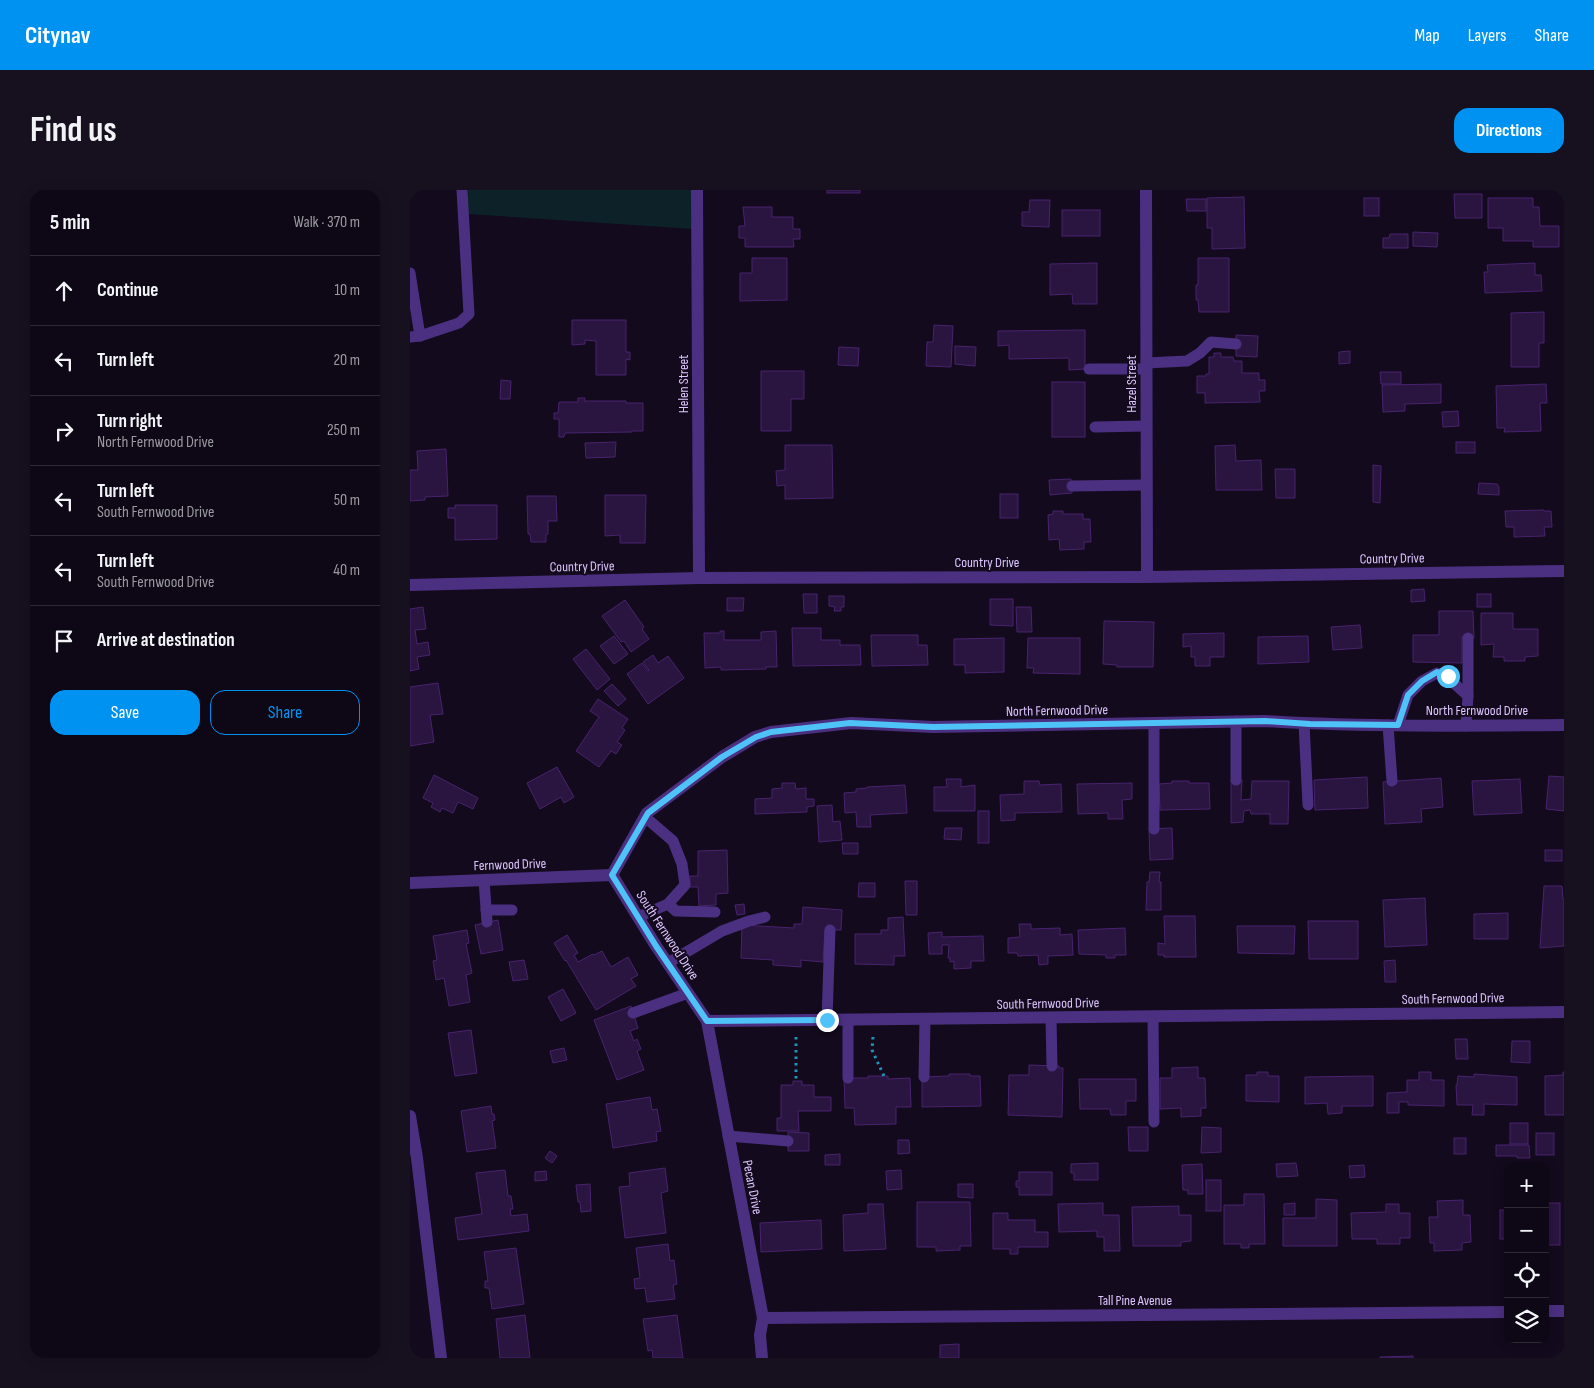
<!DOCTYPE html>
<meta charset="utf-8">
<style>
:root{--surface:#0e0816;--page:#17111f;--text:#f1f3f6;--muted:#9b9aa1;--line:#2e2935;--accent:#0092f1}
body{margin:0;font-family:"Sofia Sans Condensed",sans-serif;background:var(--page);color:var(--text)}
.controls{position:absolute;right:15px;bottom:15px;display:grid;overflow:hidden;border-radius:10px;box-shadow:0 2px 12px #0003}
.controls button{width:45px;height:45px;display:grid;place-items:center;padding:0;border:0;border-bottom:1px solid var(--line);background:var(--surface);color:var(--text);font:25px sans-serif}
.stop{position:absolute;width:15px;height:15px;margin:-11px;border:4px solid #4fc3f7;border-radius:50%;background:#fff}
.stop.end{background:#4fc3f7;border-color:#fff;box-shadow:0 1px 5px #0008}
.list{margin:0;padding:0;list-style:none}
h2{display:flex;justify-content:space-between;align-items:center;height:65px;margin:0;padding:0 20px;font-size:21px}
h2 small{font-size:16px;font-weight:400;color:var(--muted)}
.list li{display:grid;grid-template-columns:32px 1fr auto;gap:15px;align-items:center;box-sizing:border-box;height:70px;padding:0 20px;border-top:1px solid var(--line)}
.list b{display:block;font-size:19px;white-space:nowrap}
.list p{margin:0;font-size:16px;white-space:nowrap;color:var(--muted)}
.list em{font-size:16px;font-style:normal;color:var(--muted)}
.actions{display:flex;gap:10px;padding:15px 20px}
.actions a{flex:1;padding:11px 0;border:1px solid var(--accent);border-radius:15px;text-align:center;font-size:18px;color:var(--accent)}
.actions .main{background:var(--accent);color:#fff}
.icon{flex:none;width:28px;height:28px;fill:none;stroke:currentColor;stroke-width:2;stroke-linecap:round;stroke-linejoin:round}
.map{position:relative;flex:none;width:1154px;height:1168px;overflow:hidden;border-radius:15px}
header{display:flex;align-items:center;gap:30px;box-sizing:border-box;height:70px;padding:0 25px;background:var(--accent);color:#fff}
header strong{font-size:24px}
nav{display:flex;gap:28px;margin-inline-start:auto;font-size:18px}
.intro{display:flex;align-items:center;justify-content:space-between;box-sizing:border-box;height:120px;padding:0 30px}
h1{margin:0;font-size:35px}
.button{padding:12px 22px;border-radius:15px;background:var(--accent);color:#fff;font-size:18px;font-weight:700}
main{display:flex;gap:30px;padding:0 30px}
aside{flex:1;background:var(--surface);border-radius:15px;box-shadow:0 2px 12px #0003}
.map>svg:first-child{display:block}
</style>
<header>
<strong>Citynav</strong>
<nav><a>Map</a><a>Layers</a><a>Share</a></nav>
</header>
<div class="intro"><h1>Find us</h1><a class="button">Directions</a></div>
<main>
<aside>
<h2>5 min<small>Walk · 370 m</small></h2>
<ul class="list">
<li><svg class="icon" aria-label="ahead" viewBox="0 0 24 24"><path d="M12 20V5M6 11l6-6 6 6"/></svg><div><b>Continue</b></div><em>10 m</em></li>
<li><svg class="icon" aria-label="left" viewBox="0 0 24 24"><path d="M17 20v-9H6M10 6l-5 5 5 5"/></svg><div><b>Turn left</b></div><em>20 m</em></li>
<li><svg class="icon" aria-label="right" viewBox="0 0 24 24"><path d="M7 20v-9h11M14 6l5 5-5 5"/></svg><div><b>Turn right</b><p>North Fernwood Drive</p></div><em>250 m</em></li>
<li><svg class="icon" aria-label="left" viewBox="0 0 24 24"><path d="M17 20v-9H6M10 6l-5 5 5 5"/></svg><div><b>Turn left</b><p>South Fernwood Drive</p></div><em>50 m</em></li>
<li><svg class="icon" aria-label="left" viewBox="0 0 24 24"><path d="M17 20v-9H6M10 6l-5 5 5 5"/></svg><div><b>Turn left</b><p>South Fernwood Drive</p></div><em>40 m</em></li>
<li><svg class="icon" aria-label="arrive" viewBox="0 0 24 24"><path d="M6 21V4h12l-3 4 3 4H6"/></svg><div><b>Arrive at destination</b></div></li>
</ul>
<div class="actions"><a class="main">Save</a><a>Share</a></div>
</aside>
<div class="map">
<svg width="1154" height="1168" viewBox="0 0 1154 1168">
<rect width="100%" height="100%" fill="#130a1d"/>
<!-- green -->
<path fill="#0c2128" d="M58,0H283V39L58,24Z"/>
<!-- building -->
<g fill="#2a1440" stroke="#48236e">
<rect x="417" y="0" width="33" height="3"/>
<path d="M1044,4H1072V28H1045Z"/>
<path d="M834,7L835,58L802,59V38H797V8Z"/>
<rect x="954" y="8" width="15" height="18"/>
<path d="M1078,8H1123V17H1129L1130,36H1149V57H1123V51H1093V38H1078Z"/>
<path d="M776,9H796V21H777Z"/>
<path d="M620,10H640L639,37L612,36V22H619Z"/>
<path d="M333,17H362V27H383V39H390V49H383L384,57H335V48H329V36H335Z"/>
<rect x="652" y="20" width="38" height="26"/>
<path d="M1003,42L1028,43L1027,57L1003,56Z"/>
<path d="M980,44H998V58H973V48H979Z"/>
<path d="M342,68H377V110L330,111V83H342Z"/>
<path d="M788,68H819V122H789L788,110H786V95H788Z"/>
<path d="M687,73V114H663L662,104L640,105V74Z"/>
<path d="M1125,73V85H1131L1132,101L1075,103L1074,82H1078L1077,75Z"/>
<path d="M1134,122V153H1129V177H1101V123Z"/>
<path d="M162,130H216V162H220V170L216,169V185H186V151L175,150V154L162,155Z"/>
<path d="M524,135L543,136L541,177L516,176L517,152H523Z"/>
<path d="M675,140V179L659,180V168L599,169V155L588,156V141Z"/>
<path d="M826,145L848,146L847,167L826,166Z"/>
<path d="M545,156L566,157L565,176L545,174Z"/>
<path d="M429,157L449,158L448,176L428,175Z"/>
<path d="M940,161V173L929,174V162Z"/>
<path d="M804,163H811V167H823L824,171H832V183H849V190H855V201H849L850,212L795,213V203H787V186H796V184H799V167H804Z"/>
<path d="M351,181H394V209H381V241H351Z"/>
<path d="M970,182H991V194H971Z"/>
<path d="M91,190L101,191L100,209H90Z"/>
<rect x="642" y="192" width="33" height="55"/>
<path d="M1031,194V213L995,214V221L973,222L972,195Z"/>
<path d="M1136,194L1137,213H1130L1131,241L1094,242L1095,238H1087L1086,196Z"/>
<path d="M168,208H175L174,211H216V213H233V241H222V242L155,243L154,247H149V229H144V223H148L149,212H168Z"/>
<path d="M1048,221L1049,236L1033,237L1032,222Z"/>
<path d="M206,252L205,267L176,268L175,253Z"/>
<rect x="1046" y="252" width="19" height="11"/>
<path d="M375,255H422L423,308L375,309V295L367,296L366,281L375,280Z"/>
<path d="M825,255L826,271L851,270L852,300H806L805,256Z"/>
<path d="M36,259L38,306L15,307V310L0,311V280H8L7,261Z"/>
<path d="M963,275L971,276L970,313L963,312Z"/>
<path d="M865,279H885V308H866Z"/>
<path d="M661,289L662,303L640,305L639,290Z"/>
<path d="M1069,293L1087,294L1089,297V305L1068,304Z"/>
<rect x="590" y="304" width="18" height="24"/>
<path d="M195,305H236L235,353H210V345L195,346Z"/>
<path d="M117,306H146L147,331H138V344L136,345V352H121L120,344H118Z"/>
<path d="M45,315H87V349L45,350V328H38V318H45Z"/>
<path d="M1134,320V321H1141L1142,337H1134L1135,346L1104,347V337H1096L1095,321Z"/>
<path d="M643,321H653V324H673V329H680L681,352H674V359L650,360L649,349L639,350L638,325L643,324Z"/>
<path d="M1013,399H1014L1015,411L1001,412V400Z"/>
<path d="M393,404H407V423H394Z"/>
<rect x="1067" y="404" width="14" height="13"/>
<path d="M419,406H434V417H431V421H424L425,417L419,416Z"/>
<path d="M317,408H334L333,421H317Z"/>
<path d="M580,409H603V436L580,435Z"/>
<path d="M215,410L234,437L232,439L239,449L221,462L214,451L211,452L192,426Z"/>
<path d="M13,417L16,439L5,440L7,454L18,452L20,465L7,467L9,479L0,481V419Z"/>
<path d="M606,417H621L622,442H607Z"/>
<path d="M1029,421H1063L1064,448L1052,447V473L1003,472V445H1029Z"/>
<path d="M1071,423H1103V439H1128V466L1115,467V471H1094V467H1083L1084,454L1071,455Z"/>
<path d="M694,431L744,432L743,477H707V475L693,474Z"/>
<path d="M950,435L952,458L923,460L921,437Z"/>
<path d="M382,438H411V450H430V455H450L451,475L383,476Z"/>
<path d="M310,441H314V450H351V442L366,441L367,477H356V479L311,480V477L295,478L294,443H310Z"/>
<path d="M814,443V467H800V476H785V467H781V456L773,457V444Z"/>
<path d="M461,445H508V455H517L518,475L462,476Z"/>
<path d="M204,446L218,464L204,474L190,456Z"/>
<path d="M898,446L899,472L848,474V447Z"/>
<path d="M594,448V482L555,483V475H544V449Z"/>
<path d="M618,448H670V484L623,483L624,478H617Z"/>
<path d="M176,459L200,489L187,500L163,469Z"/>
<path d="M243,465L248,473L258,466L274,488L238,514L217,484L232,473L238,481L239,480L233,472Z"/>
<path d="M28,493L33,524L20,525L24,552L0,556V497Z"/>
<path d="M202,494L216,509L208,516L194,501Z"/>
<path d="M188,509L218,529L212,538L215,540L207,552L212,555L206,564L201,561L189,577L166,561L189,527L180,521Z"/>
<path d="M147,577L164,607L154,613L151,607L130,619L117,593Z"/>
<path d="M24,585L68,608L63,619L48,612L43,623L32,618L30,622L21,617L23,613L13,608Z"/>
<path d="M1139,586L1154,587V621L1136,619Z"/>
<path d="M957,587L958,618L905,620L904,590Z"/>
<path d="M1031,588L1033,617L1011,619L1012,632L975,634L973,592Z"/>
<path d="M536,589H551V597L565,595V621H524V597H537Z"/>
<path d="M1110,589L1112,623L1064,625L1062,591Z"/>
<path d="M821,590H832L831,610L841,609L842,591H879L878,634H860V624H841L840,620L834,621L833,632L821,633Z"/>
<path d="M614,591H629L630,595L651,594L652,622L605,623V630L591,631L590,605L614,604Z"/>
<path d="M762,591H779V593H799L800,619L750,620L749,594L762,593Z"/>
<path d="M372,593H385L386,599L396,598V609H404V616L397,617V622L345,624V609L362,608V599L372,598Z"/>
<path d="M722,593V609L712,610L713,629H698V623L668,624L667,594Z"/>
<path d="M495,595L497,623L460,625L461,637H447L446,622L435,623L434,603L446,602V599L457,598V597Z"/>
<path d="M422,615L423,632L430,631L432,650L409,652L407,616Z"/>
<rect x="568" y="621" width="11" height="32"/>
<path d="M535,638H552L551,650L534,649Z"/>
<path d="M762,638L763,669L740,670L739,639Z"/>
<path d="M432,653H448V664H433Z"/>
<path d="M317,660L318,703L306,704V715L289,716L288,697H280V686H288V661Z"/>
<rect x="1135" y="660" width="17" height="11"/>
<path d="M740,682H750L749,692H751V720H736L737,692H739Z"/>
<path d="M495,691H507V725H496Z"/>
<path d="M449,693H465V707H448Z"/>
<path d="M1134,696H1152L1153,709H1154V756L1130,758Z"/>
<path d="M1015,708L1017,755L975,757L973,710Z"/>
<path d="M334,714L335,724L327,725L325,715Z"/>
<path d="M393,717L432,720L431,740H415L413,772L391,770V777L363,775V770L331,768L332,735L384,738V734H392Z"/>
<path d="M1098,723V749H1064V724Z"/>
<path d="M754,726H785L786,767H754V765H748V753L755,754Z"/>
<path d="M493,727L495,766H484V775L445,774V744H471V740H478V728Z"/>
<path d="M88,730L93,760L71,764L65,735Z"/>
<path d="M898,731H948V769H899Z"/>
<path d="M609,734H621V739L650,738V745L662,744L663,765L638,766V774L629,775L628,765L608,766L607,763H598V748L610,747Z"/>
<path d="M827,736H885L884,764L828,763Z"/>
<path d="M715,738L716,765H705V768H696V765L669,764L668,740Z"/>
<path d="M57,740L59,753L56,754L62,783L56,785L60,812L39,816L34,788L26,790L23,771L27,770L23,746Z"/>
<path d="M532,742V747L573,746L574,771H561V778L544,779V771L540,772V768H538L539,755H532V764H519L518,743Z"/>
<path d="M157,745L168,763L164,765L168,772L183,764L184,765L192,761L201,777L218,767L228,785L221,789L226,796L186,820L156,770L155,771L144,753Z"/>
<path d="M114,770L118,789L103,791L99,772Z"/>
<path d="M985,770L986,792H975L974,771Z"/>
<path d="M153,799L166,823L151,831L138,807Z"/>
<path d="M221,816L228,838L220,841L224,851L227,849L231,859L227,861L234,880L207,890L184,830Z"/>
<path d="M61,840L67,883L45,886L38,843Z"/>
<path d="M1045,849H1057L1058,869H1046Z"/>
<path d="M1102,851H1120V873L1101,872Z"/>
<path d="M154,858L157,870L143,873L140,861Z"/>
<path d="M619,875L649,876V878H653L652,927L598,925L599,885H619Z"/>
<path d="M788,877V888H795L796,918H791V926L771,927V918L750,919V888H762V878Z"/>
<path d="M847,882H858V886H869V912L836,911V885H847Z"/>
<path d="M1009,882H1021V890H1034V916L998,915V912H989V923H977V903L997,902V890H1009Z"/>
<path d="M1153,882H1154V925H1135V886L1153,885Z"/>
<path d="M539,884H560V886H570L571,916L512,917V887L539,886Z"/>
<path d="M1064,884L1107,887V915L1074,914V925H1062L1063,915H1047L1046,895H1047L1048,886L1064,887Z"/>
<path d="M458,886H478V889L500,888L501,917H486V934L445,935L444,918H435L434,888H458Z"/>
<path d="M963,886V916H932V923L918,924L917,913L895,914V887Z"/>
<path d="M669,889H726V911H716V925H701L700,919H670Z"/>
<path d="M383,891H392V895H404V907H421V921H388L389,941H367V928H371V895H383Z"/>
<path d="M240,907L242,920L247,919L251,941L246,942L247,951L203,958L196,914Z"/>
<path d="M81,916L82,924H84L85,930L82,931L86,958L57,962L51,921Z"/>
<rect x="1100" y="933" width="18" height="21"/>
<path d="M718,937H738V961H719Z"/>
<path d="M792,937L811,938V962L791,963Z"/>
<path d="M378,942L399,943V961H378Z"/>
<rect x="1126" y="943" width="18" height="22"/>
<rect x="1044" y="948" width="12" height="16"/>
<path d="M488,950H499L500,963L488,964Z"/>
<path d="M1086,955H1119L1120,968H1107V966H1086Z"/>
<path d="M140,961L147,966L142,973L135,968Z"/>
<path d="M430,964V975H415V965Z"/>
<path d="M688,973V990H664V983H661V974Z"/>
<path d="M886,973L888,986L867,987L866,974Z"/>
<path d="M792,974L793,1004H778V1000H773L772,975Z"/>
<path d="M954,975L955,987L940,988L939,976Z"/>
<path d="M255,978L258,1001L251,1003L256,1043L215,1048L209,997L220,996L219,983Z"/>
<path d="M95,980L98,1006H101L103,1019H100L101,1026L117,1024L119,1041L48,1050L45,1028L72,1024L66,983Z"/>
<path d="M491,980L492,999L477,1000L476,981Z"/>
<path d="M136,981L137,990L125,991V982Z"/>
<path d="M609,982H642V1005H609V997H606V991H609Z"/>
<rect x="796" y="990" width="15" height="31"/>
<path d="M180,994L181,1021L171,1022L170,1012H168L166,995Z"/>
<path d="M548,994H563V1008L548,1007Z"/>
<path d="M834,1004H854L855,1054H839V1058H831V1054H814V1015H834Z"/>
<path d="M906,1009L927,1010V1056H873V1028H906Z"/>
<path d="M1053,1010V1025H1060L1061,1052L1052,1053V1060L1024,1061V1053H1020L1019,1027H1028L1027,1011Z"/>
<path d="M507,1012H560L561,1056H550V1060L526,1061V1057H507Z"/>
<path d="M693,1013V1025H709L710,1061H694V1047H687V1041L649,1042L648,1014Z"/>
<path d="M885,1013V1025H874V1014Z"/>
<rect x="1135" y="1013" width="15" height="42"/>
<path d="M458,1014H473L476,1059L434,1061L433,1025L458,1023Z"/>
<path d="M976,1014H989V1023H1000V1048H990V1054H967V1049H942L941,1023L976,1022Z"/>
<path d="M769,1016V1025H781V1051L771,1052V1056H723L722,1017Z"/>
<rect x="1090" y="1020" width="8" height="29"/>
<path d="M583,1023H598V1030H625V1042H638V1057H608V1064H600V1059H583Z"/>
<path d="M411,1030L412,1059L351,1062L350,1033Z"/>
<path d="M258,1054L260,1071L264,1070L267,1094L263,1095L265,1109L237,1112L235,1098L225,1099L224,1089L230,1088L226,1058Z"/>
<path d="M106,1058L114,1114L82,1119L79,1098H75V1091H78L74,1062Z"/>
<path d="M115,1125L120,1168H90L86,1129Z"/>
<path d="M267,1125L273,1168H243L242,1160L238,1161L233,1129Z"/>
<path d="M549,1154V1168H530V1155Z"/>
<path d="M1003,1166V1168H970V1167Z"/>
</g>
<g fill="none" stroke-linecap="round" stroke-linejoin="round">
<!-- path -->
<g stroke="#2195b8" stroke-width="3" stroke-dasharray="2.5 4" stroke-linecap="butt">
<path d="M386,847V891"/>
<path d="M463,847L462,860L474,886"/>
</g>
<!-- service -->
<g stroke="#4b3081" stroke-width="11">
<path d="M0,83L10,146"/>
<path d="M0,147L10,146L49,133L59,124L52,0"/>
<path d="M736,173L777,171L790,163L801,152L826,154"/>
<path d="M679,179H736"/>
<path d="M685,237L736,236"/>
<path d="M662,296L736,295"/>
<path d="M1058,506V448"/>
<path d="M894,533L898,615"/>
<path d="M978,535L982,591"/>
<path d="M988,535L998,505L1012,491L1027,483L1037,487L1058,506L1056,536"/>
<path d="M826,590V531"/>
<path d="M744,639V533"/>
<path d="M74,690L77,732"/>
<path d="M258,714L266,721L305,722"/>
<path d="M76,720H102"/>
<path d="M228,727L258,714L275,695L272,674L263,651L235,627"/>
<path d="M258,773L312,741L339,731L355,727"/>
<path d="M223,823L278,803"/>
<path d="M743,826L744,932"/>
<path d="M641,828L642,876"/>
<path d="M417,830L420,740"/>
<path d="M514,887L515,829"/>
<path d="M438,888V830"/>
<path d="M318,946L378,951"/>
</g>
<!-- minor -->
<g stroke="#4b3081" stroke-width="12">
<path d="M287,0L289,388"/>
<path d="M736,0L737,387"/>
<path d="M0,395L289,388L737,387L1154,381"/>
<path d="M202,685L237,623L312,567L345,547L361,542L441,533L523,537L855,531C954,537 1054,536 1154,535"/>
<path d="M202,685L246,756L297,831L353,1128L350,1145L352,1168"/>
<path d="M0,693L202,685"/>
<path d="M297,831L1154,822"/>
<path d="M0,926L7,968L31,1168"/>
<path d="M1135,1121H1154"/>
<path d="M353,1128L1098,1122"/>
</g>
</g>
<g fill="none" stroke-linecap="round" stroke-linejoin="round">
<!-- route -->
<path stroke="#4fc3f7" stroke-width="6" d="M417,830L297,831L246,756L202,685L238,623L312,567L346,547L361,542L440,533L523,537L855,531L900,534L988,535L998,505L1012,491L1027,482L1038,486"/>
</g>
<g text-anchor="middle" stroke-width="4" stroke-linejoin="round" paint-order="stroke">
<!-- street labels -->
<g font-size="14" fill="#ddc6ff" stroke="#130a1d">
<text transform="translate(273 194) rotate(-90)" y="5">Helen Street</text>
<text transform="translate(721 194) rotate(-90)" y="5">Hazel Street</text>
<text transform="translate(982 368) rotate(-1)" y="5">Country Drive</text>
<text x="577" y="377">Country Drive</text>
<text transform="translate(172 376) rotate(-1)" y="5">Country Drive</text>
<text transform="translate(647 520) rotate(-1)" y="5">North Fernwood Drive</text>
<text x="1067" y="525">North Fernwood Drive</text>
<text transform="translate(100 674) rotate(-2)" y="5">Fernwood Drive</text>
<text transform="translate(258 745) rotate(57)" y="5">South Fernwood Drive</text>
<text transform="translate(1043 808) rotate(-1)" y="5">South Fernwood Drive</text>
<text transform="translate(638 813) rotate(-1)" y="5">South Fernwood Drive</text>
<text transform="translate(343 997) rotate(79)" y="5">Pecan Drive</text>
<text x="725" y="1115">Tall Pine Avenue</text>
</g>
</g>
</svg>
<div class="controls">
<button>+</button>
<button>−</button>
<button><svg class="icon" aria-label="locate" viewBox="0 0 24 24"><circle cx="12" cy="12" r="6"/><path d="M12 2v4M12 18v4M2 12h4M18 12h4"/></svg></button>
<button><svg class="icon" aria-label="layers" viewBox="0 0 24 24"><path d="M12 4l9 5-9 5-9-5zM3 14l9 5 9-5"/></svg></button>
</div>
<div class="stop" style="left:1038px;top:486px"></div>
<div class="stop end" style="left:417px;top:830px"></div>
</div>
</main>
